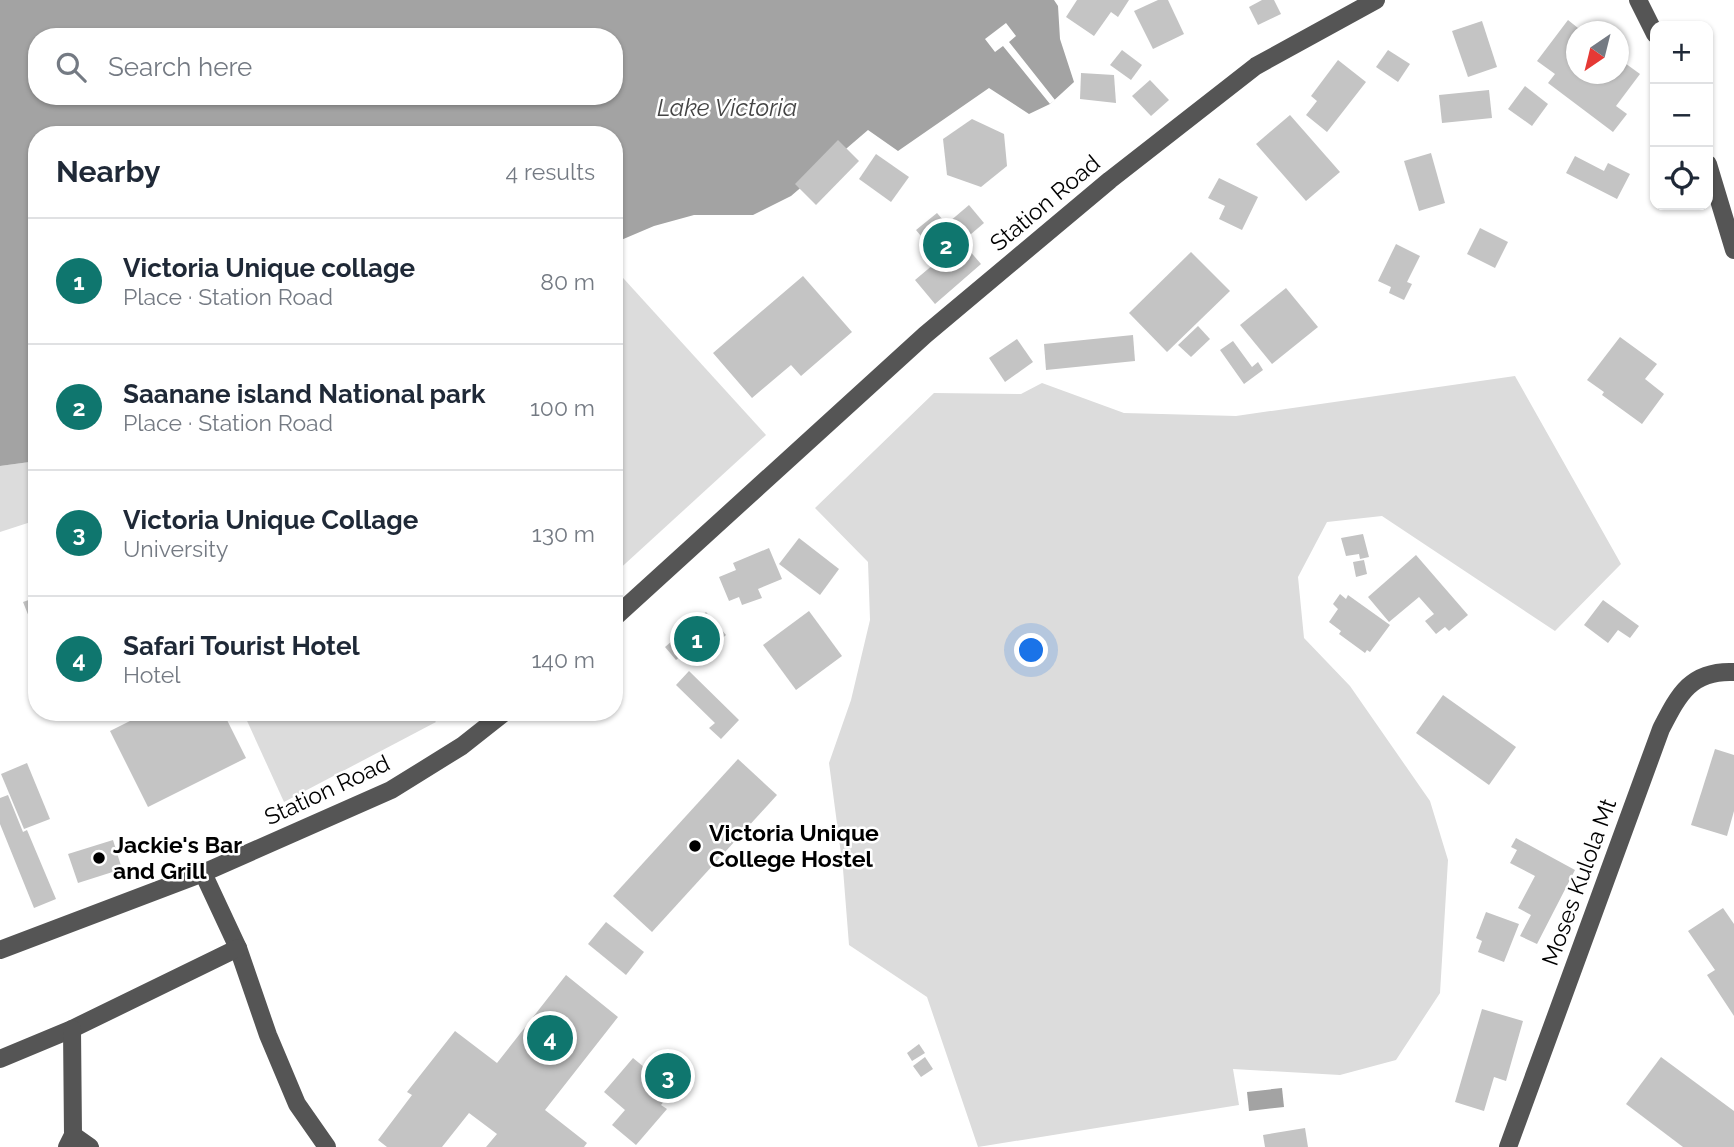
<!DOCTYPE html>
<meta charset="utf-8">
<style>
:root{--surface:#fff;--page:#f6f6f7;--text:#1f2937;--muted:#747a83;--line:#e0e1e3;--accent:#0f766e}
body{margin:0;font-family:Raleway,sans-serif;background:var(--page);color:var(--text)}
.controls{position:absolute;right:21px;top:21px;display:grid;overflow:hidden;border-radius:14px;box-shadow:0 2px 5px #0004}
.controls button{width:63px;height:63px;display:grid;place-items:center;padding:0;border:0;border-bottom:2px solid var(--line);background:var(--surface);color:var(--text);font:35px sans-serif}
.compass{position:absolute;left:1566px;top:21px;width:63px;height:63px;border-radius:50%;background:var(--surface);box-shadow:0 2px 5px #0004;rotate:215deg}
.you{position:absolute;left:1032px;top:651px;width:24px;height:24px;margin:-18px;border:5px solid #fff;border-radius:50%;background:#1a73e8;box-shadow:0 0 0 10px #1a73e833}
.badge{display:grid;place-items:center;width:46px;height:46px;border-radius:50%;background:var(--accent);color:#fff;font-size:23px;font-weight:700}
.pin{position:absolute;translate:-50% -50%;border:4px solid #fff;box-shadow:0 2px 7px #0006}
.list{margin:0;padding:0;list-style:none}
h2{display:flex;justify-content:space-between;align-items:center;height:91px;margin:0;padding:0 28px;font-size:30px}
h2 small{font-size:23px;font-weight:400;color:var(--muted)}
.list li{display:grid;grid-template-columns:46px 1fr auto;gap:21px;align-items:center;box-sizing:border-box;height:126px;padding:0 28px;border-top:2px solid var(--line)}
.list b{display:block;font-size:26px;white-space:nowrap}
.list p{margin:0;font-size:23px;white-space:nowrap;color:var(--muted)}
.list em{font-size:23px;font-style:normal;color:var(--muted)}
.icon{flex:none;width:38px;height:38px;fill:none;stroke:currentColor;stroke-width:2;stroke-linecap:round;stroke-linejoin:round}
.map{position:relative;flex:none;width:1734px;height:1147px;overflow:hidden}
.search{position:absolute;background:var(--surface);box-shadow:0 2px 5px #0004;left:28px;top:28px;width:595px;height:77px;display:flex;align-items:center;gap:18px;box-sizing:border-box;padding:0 24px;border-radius:28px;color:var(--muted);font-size:26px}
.panel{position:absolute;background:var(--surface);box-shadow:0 2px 5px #0004;left:28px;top:126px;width:595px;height:595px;border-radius:28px}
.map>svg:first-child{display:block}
</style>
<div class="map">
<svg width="1734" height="1147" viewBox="0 0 1734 1147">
<rect width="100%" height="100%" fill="#fff"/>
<!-- green -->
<g fill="#dcdcdc">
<path d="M614,268L766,435L614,574Z"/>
<path d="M1515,376L1621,564L1555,631L1382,516L1327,522L1298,577L1304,638L1350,686L1430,801L1448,860L1440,993L1396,1060L1340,1075L1233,1069L1239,1105L978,1147L927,997L849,945L843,869L829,763L851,700L870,620L868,562L815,508L934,393L1021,394L1042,383L1124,413L1236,416Z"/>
<path d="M37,461V520L0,532V466Z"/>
<path d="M243,712H428L436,722L284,802Z"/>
</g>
<!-- water -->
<g fill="#a3a3a3" fill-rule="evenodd">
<path d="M0,0H1054L1058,6L1060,39L1074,82L1050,104L1029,114L989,88L898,151L868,130L791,196L753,215H694L654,226L614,243V135H37V461L0,466ZM37,37H614V96H37Z"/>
<path d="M1282,1088L1284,1107L1249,1111L1247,1092Z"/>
</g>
<!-- pier -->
<path fill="#fff" d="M1006,23L1016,36L1009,42L1055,100L1050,104L1003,46L995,52L985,39Z"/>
<!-- building -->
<g fill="#c4c4c4">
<path d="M1077,0H1129L1118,17L1111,12L1094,36L1066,17Z"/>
<path d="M1158,0H1168L1184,34L1153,49L1134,11Z"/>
<path d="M1262,0H1274L1281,14L1258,25L1249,7Z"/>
<path d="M1568,20L1583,32H1576V74H1618V58L1640,74L1616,106L1627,114L1613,132L1548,83L1555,74L1537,61Z"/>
<path d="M1482,21L1497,67L1468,77L1452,31Z"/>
<path d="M1122,50L1142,65L1131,80L1110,65Z"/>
<path d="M1388,50L1410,64L1398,82L1376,67Z"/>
<path d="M1338,60L1366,82L1327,132L1306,115L1317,101L1311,96Z"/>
<path d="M1081,73L1114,75L1116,103L1080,99Z"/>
<path d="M1150,80L1169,100L1151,116L1132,96Z"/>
<path d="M1525,86L1548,104L1532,126L1508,109Z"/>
<path d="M1489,90L1492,118L1442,123L1439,95Z"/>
<path d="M1290,115L1340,172L1306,201L1256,144Z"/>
<path d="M972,119L1004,134L1007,166L981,187L947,175L943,139Z"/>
<path d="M838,140L859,161L816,205L795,184Z"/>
<path d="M1431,153L1445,203L1419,211L1404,161Z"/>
<path d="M876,154L909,177L891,202L859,179Z"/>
<path d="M1575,156L1604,171L1608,163L1630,174L1617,199L1566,173Z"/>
<path d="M1219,178L1258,197L1242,230L1219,219L1225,206L1208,198Z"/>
<path d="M969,205L984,223L964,240L949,222Z"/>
<path d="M937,213L981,264L935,304L915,280L940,259L916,230Z"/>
<path d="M1480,228L1508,242L1495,268L1467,254Z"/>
<path d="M1396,244L1420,256L1407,282L1412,284L1404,300L1389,293L1391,287L1378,281Z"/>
<path d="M1191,252L1230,291L1167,352L1129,313Z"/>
<path d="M803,276L852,332L801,376L791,365L752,398L713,353Z"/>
<path d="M1286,288L1318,327L1272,364L1240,325Z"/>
<path d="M1198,326L1210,339L1191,357L1178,345Z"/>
<path d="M1133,335L1135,361L1046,370L1044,344Z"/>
<path d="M1620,337L1657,364L1645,379L1664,394L1642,424L1602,395L1604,392L1587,380Z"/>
<path d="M1017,339L1033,362L1005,382L989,358Z"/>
<path d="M1233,341L1252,367L1258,362L1263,370L1244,384L1220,350Z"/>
<path d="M1363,534L1369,557L1360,559L1359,554L1346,556L1341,538Z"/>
<path d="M799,538L839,569L820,595L779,564Z"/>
<path d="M769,548L782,579L758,589L762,598L742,605L739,597L729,601L719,577L736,570L733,563Z"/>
<path d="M1416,555L1468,615L1449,631L1445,627L1436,634L1425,621L1434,614L1419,597L1389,622L1368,597Z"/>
<path d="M1364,560L1367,574L1356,577L1353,562Z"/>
<path d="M1340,594L1346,599L1348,595L1390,625L1370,652L1367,650L1365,653L1339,634L1341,631L1329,622L1338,609L1333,604Z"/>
<path d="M37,597V637L23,602Z"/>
<path d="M1603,600L1639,626L1630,638L1618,630L1608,643L1584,625Z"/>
<path d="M809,611L842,656L796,690L763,645Z"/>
<path d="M706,612L726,635L704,654L696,644L676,660L665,647Z"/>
<path d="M689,671L739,720L721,739L709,728L715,723L676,685Z"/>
<path d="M1443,695L1516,747L1489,785L1416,733Z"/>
<path d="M148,712H223L246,758L148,807L110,731Z"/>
<path d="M1715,749L1734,755V811L1727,836L1691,825Z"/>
<path d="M738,759L777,795L652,932L613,896Z"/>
<path d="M27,763L50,819L24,829L1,774Z"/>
<path d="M8,795L23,832L27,830L56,899L34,908L0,824V798Z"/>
<path d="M1516,838L1575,870L1537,944L1520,936L1531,915L1518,908L1535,876L1510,863L1517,850L1511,847Z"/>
<path d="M113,840L122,869L78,883L68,854Z"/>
<path d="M1723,908L1734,924V1016L1707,975L1715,970L1688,931Z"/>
<path d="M1486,912L1519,924L1504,962L1478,952L1482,941L1476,938Z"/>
<path d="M606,922L644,952L626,975L588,944Z"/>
<path d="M566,975L618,1017L545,1110L587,1143L584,1147H486L497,1134L469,1113L442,1147H387L378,1140L412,1095L407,1092L455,1031L497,1063Z"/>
<path d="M1482,1009L1523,1021L1506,1081L1494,1077L1484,1111L1455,1102Z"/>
<path d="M919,1044L925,1053L912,1061L907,1053Z"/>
<path d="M669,1049L689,1066L669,1088L673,1091L661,1105L667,1109L636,1145L612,1125L625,1110L604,1092L633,1058L650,1072Z"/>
<path d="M925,1057L933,1069L921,1077L913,1066Z"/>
<path d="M1661,1057L1734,1111V1147H1683L1626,1104Z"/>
<path d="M1305,1128L1308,1147H1265L1263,1135Z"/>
</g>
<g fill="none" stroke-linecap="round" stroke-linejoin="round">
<!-- minor -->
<g stroke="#555" stroke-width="18">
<path d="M1638,0L1655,34"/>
<path d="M1708,164L1734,250"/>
<path d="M614,618L925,335L1110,180L1256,66L1376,0"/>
<path d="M203,873L238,948L268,1035L297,1104L327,1147"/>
<path d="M0,950L203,873L391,790L462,746L505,712"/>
<path d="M0,1059L72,1029L238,948"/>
<path d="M73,1135L90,1147"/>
<path d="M67,1147L73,1135L72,1029"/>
<path d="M1508,1147L1661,729C1679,694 1691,670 1734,672"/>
</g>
</g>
<!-- markers -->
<g fill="#000" stroke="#fff" stroke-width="2.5">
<circle cx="695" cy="846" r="7"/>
<circle cx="99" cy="858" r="7"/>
</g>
<g text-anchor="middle" stroke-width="5" stroke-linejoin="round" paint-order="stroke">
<!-- street labels -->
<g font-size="23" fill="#000" stroke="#fff">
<text transform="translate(1045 203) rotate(-40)" y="8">Station Road</text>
<text transform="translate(327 790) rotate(-25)" y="8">Station Road</text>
<text transform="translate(1579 882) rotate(-70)" y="8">Moses Kulola Mt</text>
</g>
<!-- poi labels -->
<g font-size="23" font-weight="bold" fill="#000" stroke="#fff" text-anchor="start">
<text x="709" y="841">Victoria Unique<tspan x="709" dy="26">College Hostel</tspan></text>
<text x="113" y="853">Jackie's Bar<tspan x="113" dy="26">and Grill</tspan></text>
</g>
<!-- water labels -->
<g font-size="24" font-style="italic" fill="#444" stroke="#fff">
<text x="727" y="116">Lake Victoria</text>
</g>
</g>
</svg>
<div class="controls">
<button>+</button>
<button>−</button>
<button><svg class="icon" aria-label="locate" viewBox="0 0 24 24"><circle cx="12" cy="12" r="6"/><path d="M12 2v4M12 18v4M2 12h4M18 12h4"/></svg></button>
</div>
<svg class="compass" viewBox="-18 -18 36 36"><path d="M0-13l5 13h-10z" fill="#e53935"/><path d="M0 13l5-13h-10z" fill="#747a83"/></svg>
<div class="you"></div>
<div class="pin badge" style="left:697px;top:639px">1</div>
<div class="pin badge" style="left:946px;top:245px">2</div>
<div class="pin badge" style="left:668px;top:1076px">3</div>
<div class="pin badge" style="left:550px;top:1038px">4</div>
<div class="search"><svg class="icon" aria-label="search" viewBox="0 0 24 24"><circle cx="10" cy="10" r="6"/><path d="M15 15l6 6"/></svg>Search here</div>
<section class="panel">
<h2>Nearby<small>4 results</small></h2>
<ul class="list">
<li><span class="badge">1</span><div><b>Victoria Unique collage</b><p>Place · Station Road</p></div><em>80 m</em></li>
<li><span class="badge">2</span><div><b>Saanane island National park</b><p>Place · Station Road</p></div><em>100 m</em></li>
<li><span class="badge">3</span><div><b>Victoria Unique Collage</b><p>University</p></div><em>130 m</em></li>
<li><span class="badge">4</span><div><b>Safari Tourist Hotel</b><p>Hotel</p></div><em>140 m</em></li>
</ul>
</section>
</div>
